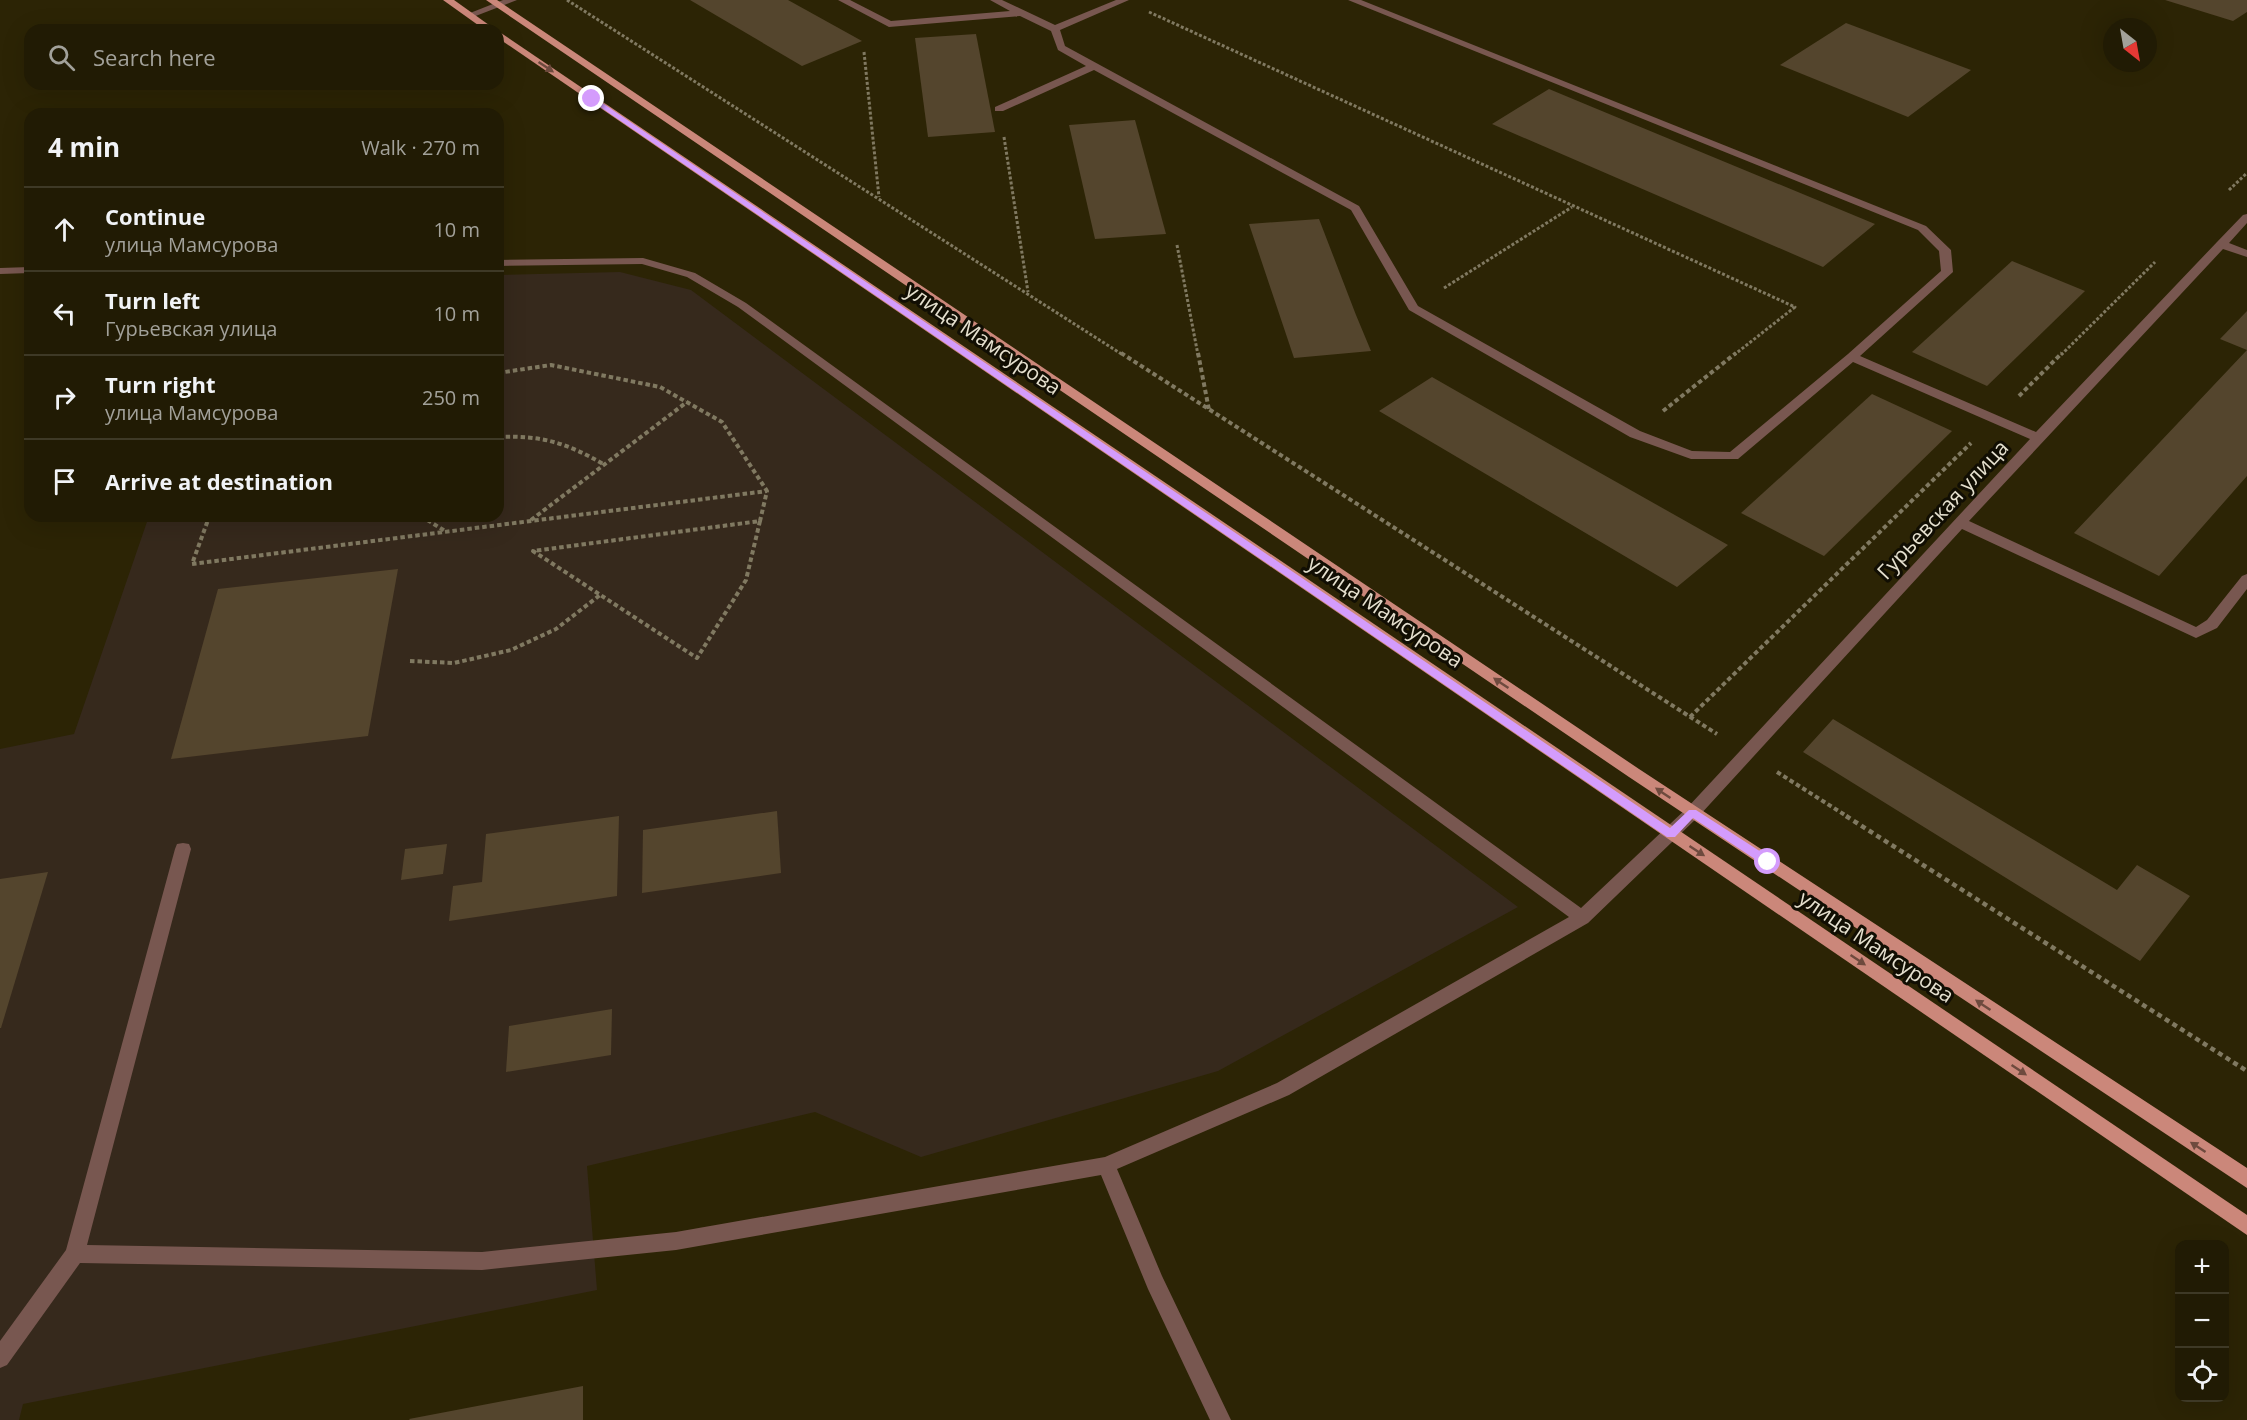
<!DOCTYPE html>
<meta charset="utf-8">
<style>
:root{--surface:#211b04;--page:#29240e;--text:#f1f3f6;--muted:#a2a19a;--line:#3e3926}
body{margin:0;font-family:"Open Sans",sans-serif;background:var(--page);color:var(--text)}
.controls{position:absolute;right:18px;bottom:18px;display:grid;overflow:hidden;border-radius:12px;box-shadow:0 6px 24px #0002}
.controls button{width:54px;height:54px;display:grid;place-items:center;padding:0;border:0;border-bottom:2px solid var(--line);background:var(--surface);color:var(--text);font:30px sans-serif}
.compass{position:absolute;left:2103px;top:18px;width:54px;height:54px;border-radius:50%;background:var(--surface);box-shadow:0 6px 24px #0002;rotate:149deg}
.stop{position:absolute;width:18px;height:18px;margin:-14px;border:4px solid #d49cfc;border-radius:50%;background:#fff}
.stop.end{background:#d49cfc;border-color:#fff;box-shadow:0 2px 6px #0008}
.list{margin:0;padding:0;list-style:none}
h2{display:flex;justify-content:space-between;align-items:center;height:78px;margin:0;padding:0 24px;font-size:26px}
h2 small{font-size:20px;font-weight:400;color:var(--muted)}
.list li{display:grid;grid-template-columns:39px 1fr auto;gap:18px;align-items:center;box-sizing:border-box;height:84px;padding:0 24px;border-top:2px solid var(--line)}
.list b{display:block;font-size:22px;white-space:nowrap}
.list p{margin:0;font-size:20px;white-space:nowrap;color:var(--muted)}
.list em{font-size:20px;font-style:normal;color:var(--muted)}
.icon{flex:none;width:33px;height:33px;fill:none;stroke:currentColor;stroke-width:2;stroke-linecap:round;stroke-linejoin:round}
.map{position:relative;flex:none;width:2247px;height:1420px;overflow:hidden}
.search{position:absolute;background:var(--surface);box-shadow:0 6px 24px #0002;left:24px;top:24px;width:480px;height:66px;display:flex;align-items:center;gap:15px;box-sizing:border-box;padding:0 21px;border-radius:18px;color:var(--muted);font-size:22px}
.panel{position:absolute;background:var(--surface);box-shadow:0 6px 24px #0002;left:24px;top:108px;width:480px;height:414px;border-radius:18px}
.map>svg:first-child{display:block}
</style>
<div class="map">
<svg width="2247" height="1420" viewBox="0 0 2247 1420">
<rect width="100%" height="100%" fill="#2c2405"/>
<!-- medical -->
<path fill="#36291c" d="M620,272L691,290L1518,907L1218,1071L921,1157L815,1112L587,1166L597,1290L23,1404L19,1420H0V749L74,734L149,516H498V275Z"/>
<!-- building -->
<g fill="#54452d">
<path d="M690,0H788L862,41L802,66Z"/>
<path d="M2165,0H2247V12L2233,21Z"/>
<path d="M1846,23L1971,70L1908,117L1780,65Z"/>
<path d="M976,34L995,132L928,137L915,38Z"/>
<path d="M1549,89L1585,104L1875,224L1823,267L1492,124Z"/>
<path d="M1135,120L1166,234L1095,239L1069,125Z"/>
<path d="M1319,219L1356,315L1371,351L1294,358L1249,224Z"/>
<path d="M2012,261L2085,291L1987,386L1912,352Z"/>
<path d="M2247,311V476L2159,576L2074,533L2247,350L2220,339Z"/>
<path d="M1432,377L1572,457L1728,545L1677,587L1379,411Z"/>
<path d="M1872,394L1952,431L1824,556L1741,513Z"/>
<path d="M398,569L368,736L171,759L218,589Z"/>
<path d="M1833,719L2117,890L2137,865L2190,896L2140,961L1803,752Z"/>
<path d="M777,811L781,873L642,893L643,830Z"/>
<path d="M619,816L617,896L449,921L453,886L482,882L486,834Z"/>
<path d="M447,844L443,874L401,880L405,849Z"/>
<path d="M48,872L1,1028H0V879Z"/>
<path d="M612,1009L611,1055L506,1072L509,1026Z"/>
<path d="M583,1386V1420H410L409,1419Z"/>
</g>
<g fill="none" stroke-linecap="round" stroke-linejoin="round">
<!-- path-far2 -->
<g stroke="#807961" stroke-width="3" stroke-dasharray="3 2" stroke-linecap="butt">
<path d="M567,0L1123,355"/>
<path d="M1149,12L1795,307L1734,355"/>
<path d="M864,52L879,197"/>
<path d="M1004,137L1028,292"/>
<path d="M2229,190L2247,173"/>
<path d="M1177,245L1198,355"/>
<path d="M1444,288L1572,207"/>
<path d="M2061,355L2155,262"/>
</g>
<!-- path-far1 -->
<g stroke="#807961" stroke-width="4" stroke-dasharray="4.5 3" stroke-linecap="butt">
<path d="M1121,353L1717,734"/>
<path d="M1198,353L1209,410"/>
<path d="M498,373L551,365L660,387L722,422L767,491L760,521"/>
<path d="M2019,396L2062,353"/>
<path d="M1663,411L1736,353"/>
<path d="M498,437C542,435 567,443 605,465"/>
<path d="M212,516L208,520L192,564L767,491"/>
<path d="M421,516L445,531"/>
<path d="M531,520L687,402"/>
<path d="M760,521L746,580L697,658L533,551Z"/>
<path d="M410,661L454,663L511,650L556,629L600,595"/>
<path d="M1690,717L1971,443"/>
<path d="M1777,772L1848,817"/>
</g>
<!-- path -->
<path stroke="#807961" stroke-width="4.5" stroke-dasharray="5 4" stroke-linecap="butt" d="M1846,816L2247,1071"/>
<!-- minor -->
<g fill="#785750" fill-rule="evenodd">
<path d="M503,0H517L473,17L465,15Z"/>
<path d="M838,0H850L891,21L1010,11L990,0H1002L1055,25L1116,0H1129L1060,30L1065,46L1359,206L1418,306L1640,431L1692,451L1730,452L1848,354L1941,271L1939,251L1918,230L1348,0H1361L1926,226L1951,250L1953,272L1860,356L2036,432L2217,242L2243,215L2247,214V223L2229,243L2247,250V257L2223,249L1969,521L2196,627L2207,620L2242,576L2247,574V589L2217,628L2196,638L1962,529L1699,816L1588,923L1289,1095L1117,1169L1162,1276L1231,1420H1210L1148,1289L1101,1175L676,1250L482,1270L80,1263L7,1365L0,1368V1341L66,1250L175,849L177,844L183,843L189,844L191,849L87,1245L482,1252L676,1232L1105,1157L1277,1083L1569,917L738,307L687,277L642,264L498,266V260L643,258L695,273L746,303L1581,908L1687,808L2030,439L1853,362L1738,459H1691L1630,437L1409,310L1351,210L1094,70L1003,111H995V107L1086,66L1058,50L1051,31L1020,16L889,27Z"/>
<path d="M30,267V273L0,274V268Z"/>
</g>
<!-- major -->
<g fill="#cb877a" fill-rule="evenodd">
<path d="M443,0H454L496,30H485Z"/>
<path d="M486,0H497L1639,769L2247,1168V1188L1629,777Z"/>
<path d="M498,31L2247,1215V1235L498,38Z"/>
</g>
</g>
<!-- one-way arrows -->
<defs><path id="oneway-solid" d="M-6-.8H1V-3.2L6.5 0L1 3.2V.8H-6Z" transform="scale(1.5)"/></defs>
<g fill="#6e4a3e">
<use href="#oneway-solid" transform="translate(546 67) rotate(34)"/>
<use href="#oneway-solid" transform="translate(1501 683) rotate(-146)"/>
<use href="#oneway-solid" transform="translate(1663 793) rotate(-146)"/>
<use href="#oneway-solid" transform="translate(1697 851) rotate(33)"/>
<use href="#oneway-solid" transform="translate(1858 960) rotate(34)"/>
<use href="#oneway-solid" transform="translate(1983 1005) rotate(-146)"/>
<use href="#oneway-solid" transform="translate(2019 1070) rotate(34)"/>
<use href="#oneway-solid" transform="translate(2198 1147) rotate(-147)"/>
</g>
<!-- route -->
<path fill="#d49cfc" d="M590,98H595L1670,828L1689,810H1696L1772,859V865H1764L1693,818L1675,837H1667L590,100Z"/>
<g text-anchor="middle" stroke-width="6" stroke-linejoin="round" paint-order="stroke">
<!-- street labels -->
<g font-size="21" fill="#e5e0cf" stroke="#110e03">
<text transform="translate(983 339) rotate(34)" y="7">улица Мамсурова</text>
<text transform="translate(1943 510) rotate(-47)" y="7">Гурьевская улица</text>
<text transform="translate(1385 612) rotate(34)" y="7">улица Мамсурова</text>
<text transform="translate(1876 947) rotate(34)" y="7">улица Мамсурова</text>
</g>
</g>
</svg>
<div class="controls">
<button>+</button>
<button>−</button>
<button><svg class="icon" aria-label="locate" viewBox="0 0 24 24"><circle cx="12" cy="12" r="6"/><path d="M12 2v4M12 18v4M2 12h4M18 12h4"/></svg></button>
</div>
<svg class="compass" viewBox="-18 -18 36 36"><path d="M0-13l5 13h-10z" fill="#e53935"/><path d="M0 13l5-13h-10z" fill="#a2a19a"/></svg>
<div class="stop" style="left:1768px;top:862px"></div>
<div class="stop end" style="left:592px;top:99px"></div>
<div class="search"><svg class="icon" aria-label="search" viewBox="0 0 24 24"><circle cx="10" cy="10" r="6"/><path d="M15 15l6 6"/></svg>Search here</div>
<section class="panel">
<h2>4 min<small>Walk · 270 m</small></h2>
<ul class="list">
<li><svg class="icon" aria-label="ahead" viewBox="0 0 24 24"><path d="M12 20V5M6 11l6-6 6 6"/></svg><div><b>Continue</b><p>улица Мамсурова</p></div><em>10 m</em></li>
<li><svg class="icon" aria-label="left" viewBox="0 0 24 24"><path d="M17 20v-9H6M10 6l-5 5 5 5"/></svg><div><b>Turn left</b><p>Гурьевская улица</p></div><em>10 m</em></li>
<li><svg class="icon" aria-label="right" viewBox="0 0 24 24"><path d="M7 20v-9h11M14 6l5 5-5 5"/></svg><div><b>Turn right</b><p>улица Мамсурова</p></div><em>250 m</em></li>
<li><svg class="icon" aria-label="arrive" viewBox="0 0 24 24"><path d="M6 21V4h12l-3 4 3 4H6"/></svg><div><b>Arrive at destination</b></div></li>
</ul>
</section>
</div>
